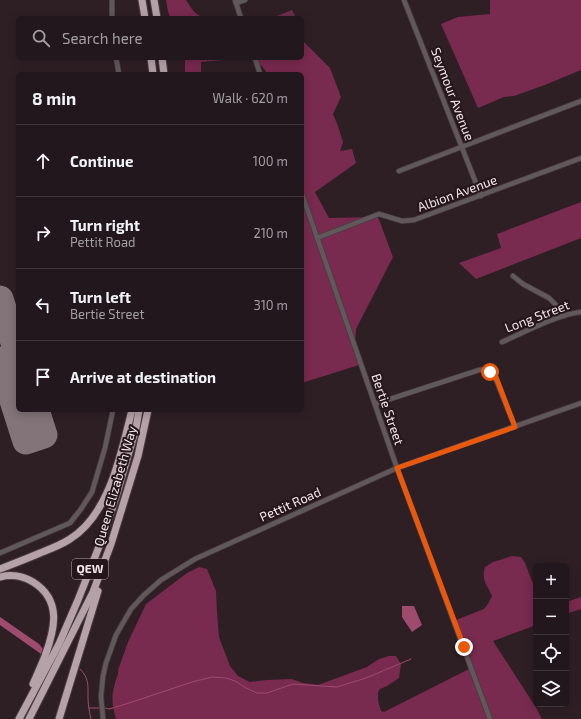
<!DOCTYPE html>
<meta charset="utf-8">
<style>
:root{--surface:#22171c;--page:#2a2025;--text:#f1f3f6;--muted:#a29fa3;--line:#3f363b}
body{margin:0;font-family:"Exo 2",sans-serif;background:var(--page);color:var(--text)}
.controls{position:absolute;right:12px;bottom:12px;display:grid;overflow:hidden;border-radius:6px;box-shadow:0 2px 10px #0003}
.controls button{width:36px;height:36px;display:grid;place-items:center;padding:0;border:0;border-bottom:1px solid var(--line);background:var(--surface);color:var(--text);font:20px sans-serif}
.stop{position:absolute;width:12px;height:12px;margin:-9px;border:3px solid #ea580c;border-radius:50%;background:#fff}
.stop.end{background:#ea580c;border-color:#fff;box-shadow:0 1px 4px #0008}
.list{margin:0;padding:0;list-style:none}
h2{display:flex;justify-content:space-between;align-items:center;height:52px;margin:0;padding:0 16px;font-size:17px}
h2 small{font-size:13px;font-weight:400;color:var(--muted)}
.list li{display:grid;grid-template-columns:26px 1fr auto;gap:12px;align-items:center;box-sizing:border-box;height:72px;padding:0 16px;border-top:1px solid var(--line)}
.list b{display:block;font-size:15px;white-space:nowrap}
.list p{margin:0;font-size:13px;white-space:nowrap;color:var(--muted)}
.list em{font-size:13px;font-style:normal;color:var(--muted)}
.icon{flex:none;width:22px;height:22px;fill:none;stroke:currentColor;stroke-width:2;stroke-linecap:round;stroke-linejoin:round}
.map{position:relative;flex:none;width:581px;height:719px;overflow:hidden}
.search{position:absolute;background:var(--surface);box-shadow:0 2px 10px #0003;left:16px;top:16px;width:288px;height:44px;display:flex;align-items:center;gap:10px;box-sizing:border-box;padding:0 14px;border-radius:6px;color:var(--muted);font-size:15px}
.panel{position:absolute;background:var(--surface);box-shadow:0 2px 10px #0003;left:16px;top:72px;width:288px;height:340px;border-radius:6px}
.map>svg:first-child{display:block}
</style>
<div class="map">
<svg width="581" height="719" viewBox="0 0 581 719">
<rect width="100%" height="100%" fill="#2e1f25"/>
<!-- green -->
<path fill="#6e2f4a" d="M292,10L296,18H272Z"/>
<!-- forest -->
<g fill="#792a4f">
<path d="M166,0H186C191,8 195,15 204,18H170L168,11Z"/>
<path d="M490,0H581V70L545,85L514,96L504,97L478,108L441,24L458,17L490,14Z"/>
<path d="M302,40L330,68L341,97L333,114L338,126L343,142L340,151L352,149L356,163L315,192L329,218L378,217L393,257L356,329L355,343L362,364L302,383V74H267C264,67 257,61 250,58H302Z"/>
<path d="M185,58H237L234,59L201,62V74H185Z"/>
<path d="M581,202V238L476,279L459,263L501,248L497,234Z"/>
<path d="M512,556L521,557L525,563L536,591V625L493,641L535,706L542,719H116C112,706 111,696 115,683C116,678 119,675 118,670L128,642L146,604L187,573L199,567L207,569L216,591L217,612L219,637L230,666L238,676L250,682L267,680L292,679L303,683L318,685L367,667L379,659L389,656H396L401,664L399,678L387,686L380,689L378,692V701L381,711L384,712L471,668L456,620L484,609L488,604L492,596C487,584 481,581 485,567L493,562Z"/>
<path d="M581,597V609L566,614V602Z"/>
</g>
<!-- water -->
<g fill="#9e4b6e">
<path d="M402,606H414L422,625L412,632L402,617Z"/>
<path d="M0,617L39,644L43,649L41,654L0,625Z"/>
</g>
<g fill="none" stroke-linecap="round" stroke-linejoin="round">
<!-- stream -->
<g stroke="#9e4b6e" stroke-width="1">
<path d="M80,669C89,678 88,685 88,696C88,704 89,711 91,719"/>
<path d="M89,708H99"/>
<path d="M105,708L109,709L126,704L192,682L212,677L226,678L235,681L246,688L257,693H267L293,684L337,687L366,678L411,659"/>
</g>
<!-- runway -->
<g stroke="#827479" stroke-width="27">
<path d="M0,299L18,355"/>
<path d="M0,360L26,441L44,435L36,410"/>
</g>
<!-- minor casing -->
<g stroke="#493b41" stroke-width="6">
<g id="minor">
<path d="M112,0V18"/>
<path d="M235,0L241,18"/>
<path d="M404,0L481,196"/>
<path d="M236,3L245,0"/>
<path d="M116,58L119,74"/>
<path d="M255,58L260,74"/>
<path d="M399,171L581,101"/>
<path d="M302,194L397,468L490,719"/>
<path d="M317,238L379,214L402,221L414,220L581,158"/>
<path d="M513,276L523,284L549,298L557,306L564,316"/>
<path d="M502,342C525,332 556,315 581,312"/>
<path d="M375,404L479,370C486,369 490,372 495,377L515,427"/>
<path d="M0,553L70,523L81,509L92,492L105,448L113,410"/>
<path d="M103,719L101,696L103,676L106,663L116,635L131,609L144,595L161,580L195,559L397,468L581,403"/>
</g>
</g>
<!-- highway casing -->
<g stroke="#493b41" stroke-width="9">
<g id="highway">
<path d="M142,0L145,18"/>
<path d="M154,0L157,18"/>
<path d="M151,58L153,74"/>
<path d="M162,58L164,74"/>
<path d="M0,569C13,564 26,559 40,553C50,549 61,545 70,539C110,514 121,453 132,410"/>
<path d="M0,577C11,574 23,576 33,582C62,600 55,629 45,656C41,666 37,675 33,684"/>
<path d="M19,719L59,644L78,600L102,539L116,497L136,428L139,410"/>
<path d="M29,719L93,592L111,544L138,456L148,410"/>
<path d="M59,719L98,591"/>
</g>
</g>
<!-- minor -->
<use href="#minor" stroke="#61585b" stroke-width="4.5"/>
<!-- highway -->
<use href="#highway" stroke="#b5a1a8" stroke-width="7"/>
</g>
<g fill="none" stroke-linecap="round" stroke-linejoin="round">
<!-- route -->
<path stroke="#ea580c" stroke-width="5" d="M464,647L397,468L515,427L496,377L490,372"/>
</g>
<g text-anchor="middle" stroke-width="4" stroke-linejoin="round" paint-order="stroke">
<!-- shield labels -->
<rect fill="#24161b" stroke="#b4a8ac" stroke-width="1" x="72" y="559" width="36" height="20" rx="3"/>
<g font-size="12" font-weight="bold" fill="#f2e6ea">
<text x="90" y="573">QEW</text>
</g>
<!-- street labels -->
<g font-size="13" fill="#f2e6ea" stroke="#24161b">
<text transform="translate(453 94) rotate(69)" y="5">Seymour Avenue</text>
<text transform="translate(457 193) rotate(-20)" y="5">Albion Avenue</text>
<text transform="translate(537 316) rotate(-21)" y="5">Long Street</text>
<text transform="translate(388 409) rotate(71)" y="5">Bertie Street</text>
<text transform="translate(115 486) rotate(-74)" y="5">Queen Elizabeth Way</text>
<text transform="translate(290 504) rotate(-24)" y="5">Pettit Road</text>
</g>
</g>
</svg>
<div class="controls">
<button>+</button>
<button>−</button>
<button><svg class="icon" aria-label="locate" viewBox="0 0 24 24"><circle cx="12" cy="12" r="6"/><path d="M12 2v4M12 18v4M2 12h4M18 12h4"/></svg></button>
<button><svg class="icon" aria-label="layers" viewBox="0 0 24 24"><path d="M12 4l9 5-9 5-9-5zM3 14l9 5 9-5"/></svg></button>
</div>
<div class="stop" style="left:490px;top:372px"></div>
<div class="stop end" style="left:464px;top:647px"></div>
<div class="search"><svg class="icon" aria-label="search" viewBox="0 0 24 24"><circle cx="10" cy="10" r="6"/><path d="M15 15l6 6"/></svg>Search here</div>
<section class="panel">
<h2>8 min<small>Walk · 620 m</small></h2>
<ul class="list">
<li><svg class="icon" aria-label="ahead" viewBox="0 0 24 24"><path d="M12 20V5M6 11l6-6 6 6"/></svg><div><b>Continue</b></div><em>100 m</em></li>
<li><svg class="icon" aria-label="right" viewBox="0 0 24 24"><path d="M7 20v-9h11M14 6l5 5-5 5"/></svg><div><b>Turn right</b><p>Pettit Road</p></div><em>210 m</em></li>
<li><svg class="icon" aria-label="left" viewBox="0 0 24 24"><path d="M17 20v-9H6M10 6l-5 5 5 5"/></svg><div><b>Turn left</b><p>Bertie Street</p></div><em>310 m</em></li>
<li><svg class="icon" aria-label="arrive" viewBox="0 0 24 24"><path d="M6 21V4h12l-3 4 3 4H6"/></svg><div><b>Arrive at destination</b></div></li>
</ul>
</section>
</div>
